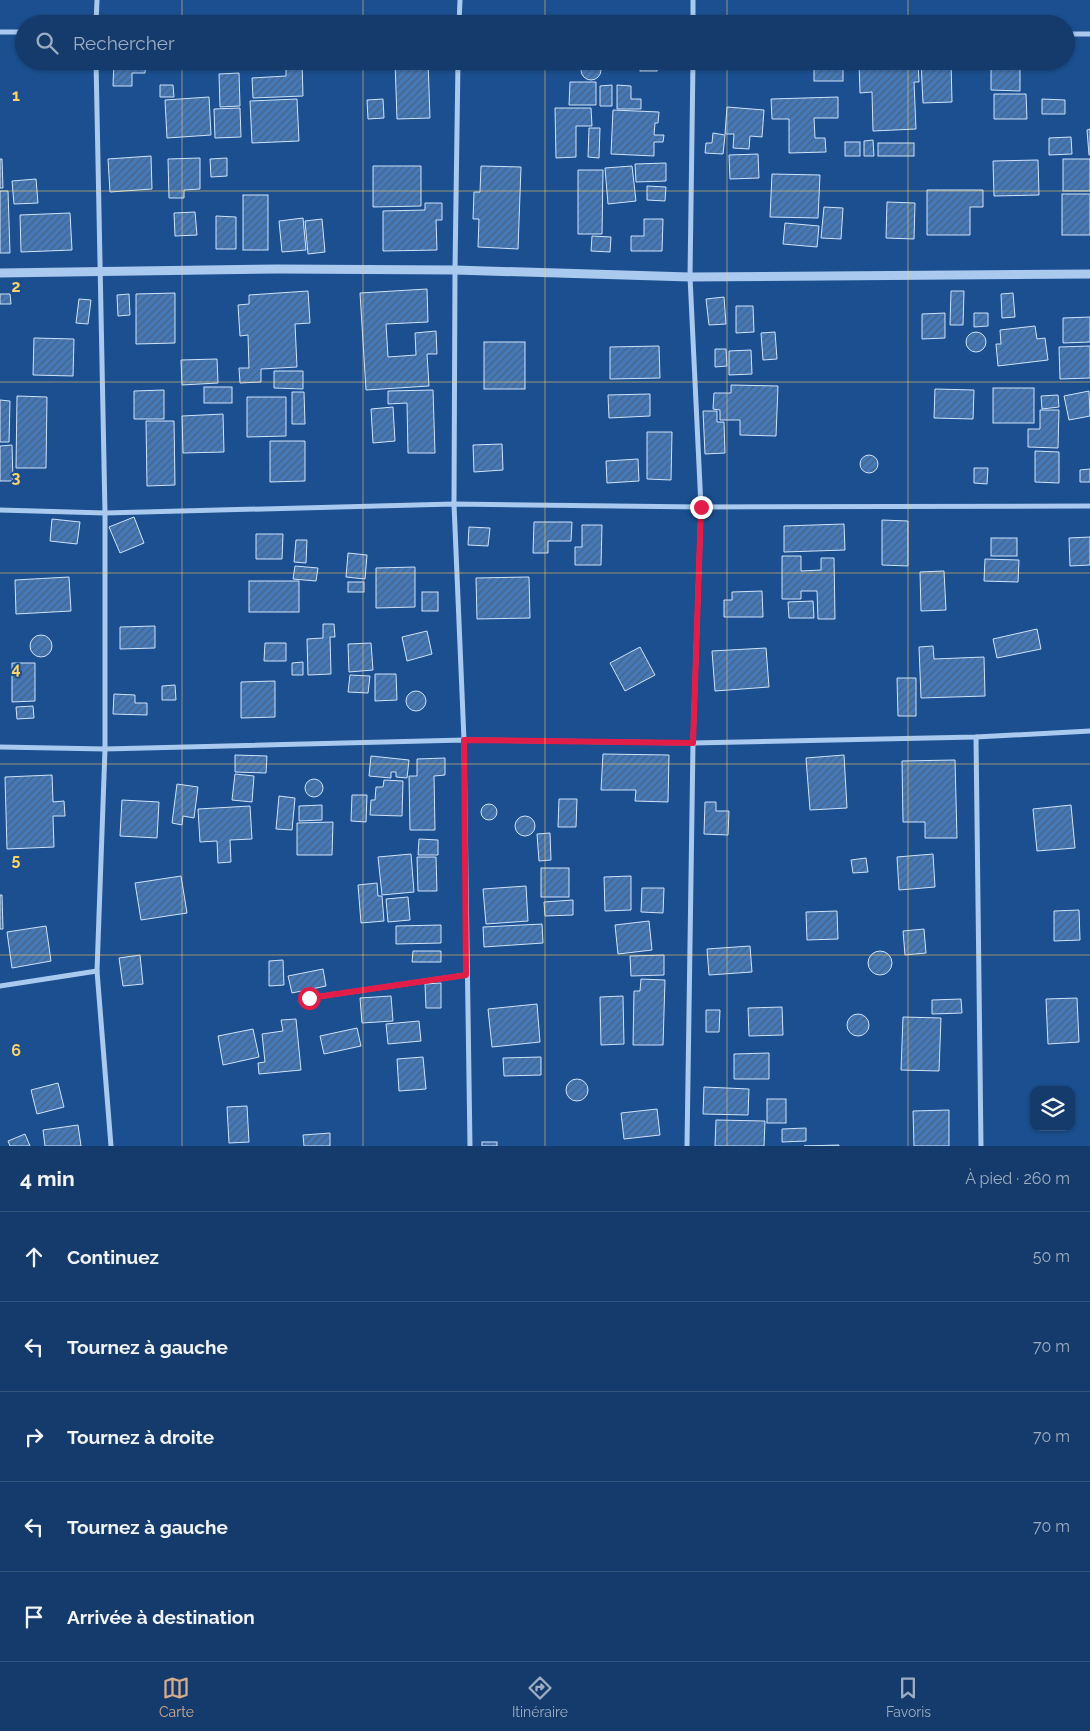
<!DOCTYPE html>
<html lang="fr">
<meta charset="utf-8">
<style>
:root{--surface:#143b6b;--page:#1d4271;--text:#f1f3f6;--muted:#9dadc1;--line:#33557e;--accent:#d6ab8b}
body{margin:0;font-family:Raleway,sans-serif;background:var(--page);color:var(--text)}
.controls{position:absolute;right:15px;bottom:15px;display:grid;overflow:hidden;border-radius:10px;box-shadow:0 1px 4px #0004}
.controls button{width:45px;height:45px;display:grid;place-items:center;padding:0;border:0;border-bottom:1px solid var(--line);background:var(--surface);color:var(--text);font:25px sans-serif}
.stop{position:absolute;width:15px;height:15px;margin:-11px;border:4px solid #e11d48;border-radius:50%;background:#fff}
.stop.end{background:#e11d48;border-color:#fff;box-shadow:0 1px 5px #0008}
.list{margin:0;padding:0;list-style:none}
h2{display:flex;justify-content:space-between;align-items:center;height:65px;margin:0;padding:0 20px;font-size:21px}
h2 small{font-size:16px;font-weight:400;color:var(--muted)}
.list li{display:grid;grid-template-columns:32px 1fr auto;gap:15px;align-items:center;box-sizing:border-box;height:90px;padding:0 20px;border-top:1px solid var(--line)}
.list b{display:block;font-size:19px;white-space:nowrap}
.list em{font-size:16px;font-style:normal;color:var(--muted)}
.icon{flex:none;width:28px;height:28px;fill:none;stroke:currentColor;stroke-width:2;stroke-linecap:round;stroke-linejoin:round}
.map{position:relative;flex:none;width:1090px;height:1146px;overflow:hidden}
.search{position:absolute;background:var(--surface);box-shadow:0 1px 4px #0004;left:15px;right:15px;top:15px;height:55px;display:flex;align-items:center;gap:12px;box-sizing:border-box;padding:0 18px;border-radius:28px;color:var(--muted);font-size:19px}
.sheet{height:515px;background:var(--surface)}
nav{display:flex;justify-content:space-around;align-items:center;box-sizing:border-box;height:70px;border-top:1px solid var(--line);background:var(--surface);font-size:14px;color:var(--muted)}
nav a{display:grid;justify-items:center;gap:2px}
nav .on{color:var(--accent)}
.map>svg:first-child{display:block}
</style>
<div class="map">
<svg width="1090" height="1146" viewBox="0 0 1090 1146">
<defs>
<pattern id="building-hatch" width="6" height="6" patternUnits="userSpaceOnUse" patternTransform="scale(1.25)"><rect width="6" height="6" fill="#4478b7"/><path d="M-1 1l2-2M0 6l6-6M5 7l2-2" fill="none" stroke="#486282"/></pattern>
</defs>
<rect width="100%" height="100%" fill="#1b4f8f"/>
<!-- building -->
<g fill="url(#building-hatch)" stroke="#cfe3fa">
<circle cx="591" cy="70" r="10"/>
<path d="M114,61H146L145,73H132V86H113Z"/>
<path d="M286,61H302L303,96L253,98L252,78L286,76Z"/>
<path d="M428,61L430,118L397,119L395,62Z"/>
<rect x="640" y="61" width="17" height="10"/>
<rect x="814" y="61" width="29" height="20"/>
<path d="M918,61L919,82H914L916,129L873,131L872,92L860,93L859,62Z"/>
<path d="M951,61L952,102L923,103L921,62Z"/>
<path d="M991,69H1020V91L991,90Z"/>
<path d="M239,73L240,106L220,107L219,74Z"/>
<path d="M570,82H596V105H569Z"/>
<path d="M160,85H173L174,97H160Z"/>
<path d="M612,85V106H600V86Z"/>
<path d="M617,85L631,86V99H641V109H617Z"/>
<path d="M994,94H1026L1027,119H994Z"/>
<path d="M209,97L211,135L167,138L165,100Z"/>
<path d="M838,97V118H814L815,138H825L826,152L789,153V119H772L771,99Z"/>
<path d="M297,99L299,141L252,143L250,101Z"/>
<path d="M383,99L384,118L368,119L367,100Z"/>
<path d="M1042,99L1065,100V114H1042Z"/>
<path d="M727,107L764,110L762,137L750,136L749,149L733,148L734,134H725Z"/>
<path d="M240,108L241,137L215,138L214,109Z"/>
<path d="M555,108H591L592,126H576V157L556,158Z"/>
<path d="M613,110L659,112L658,123H655L654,135H664L663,142H654V156L611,154Z"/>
<path d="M589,128H600L599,158L588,157Z"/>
<path d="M1090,129V155H1089L1087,130Z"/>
<path d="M713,133L725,135L723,154L705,153L706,143H712Z"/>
<path d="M1071,137L1072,154L1049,155V138Z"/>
<path d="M873,140L874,156H864V141Z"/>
<rect x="845" y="142" width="15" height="14"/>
<rect x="878" y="143" width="36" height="13"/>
<path d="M758,154L759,178L730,179L729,155Z"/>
<path d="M151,156L152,189L110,192L108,159Z"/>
<path d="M200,158V189L184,190V198H169L168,159Z"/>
<path d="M227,158V176L211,177L210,159Z"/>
<path d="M0,159H2L3,188H0Z"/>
<rect x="1063" y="159" width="27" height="32"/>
<path d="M1038,160L1039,195L994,196L993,161Z"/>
<path d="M666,163V181L636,182L635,164Z"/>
<path d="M373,166H421V206L373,207Z"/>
<path d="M481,166L521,167L518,249L478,247L479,219H473L474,192H480Z"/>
<path d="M632,166L636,201L608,204L605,168Z"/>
<path d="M578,170H603L602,234H578Z"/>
<path d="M772,174L820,175L818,218L770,217Z"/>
<path d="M36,179L38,203L14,204L12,181Z"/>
<path d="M647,186L666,187L665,201L647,200Z"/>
<path d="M927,190H983V207H970V235H927Z"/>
<path d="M0,191H8L10,253H0Z"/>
<rect x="1062" y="194" width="28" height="41"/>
<rect x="243" y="195" width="25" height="55"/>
<path d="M887,202L915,203L914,239L886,238Z"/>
<path d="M425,203H442V220H436L437,250L383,251V211L425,210Z"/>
<path d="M824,207L843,208L841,239L821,238Z"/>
<path d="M195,212L197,235L175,236L174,213Z"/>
<path d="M70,213L72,250L21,252L20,215Z"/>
<path d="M216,216L236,217V249H216Z"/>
<path d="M303,218L306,250L282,252L279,221Z"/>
<path d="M322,219L325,252L308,254L305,221Z"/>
<path d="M644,219H663L662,251H631V236H644Z"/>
<path d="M785,223L819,226L817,247L783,244Z"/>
<path d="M592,236L611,237L610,252L591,251Z"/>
<path d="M427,289L428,322L386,324L388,357L416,355L415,333L436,331L437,354H427L429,386L366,390L360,293Z"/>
<path d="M308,291L310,323L295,324L297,367L261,369V382L240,383L239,368H249L248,335L240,336L238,305L249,304V295Z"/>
<path d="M951,291H964L963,325H950Z"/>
<path d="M175,293V343L136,344V294Z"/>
<path d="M1013,293L1015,317L1002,318L1001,294Z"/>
<path d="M0,294H10L11,304H0Z"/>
<path d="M129,294L130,315L118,316L117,295Z"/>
<path d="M724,297L726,324L709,325L706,299Z"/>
<path d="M79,299L91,300L88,324L76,323Z"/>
<path d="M736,306H753L754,332L736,333Z"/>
<path d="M945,313V338L922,339V314Z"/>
<path d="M974,313H988V326L974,327Z"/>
<path d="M1090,317V342L1063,343V318Z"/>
<path d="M1035,326L1037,339L1045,338L1048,360L998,366L996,344H1001L1000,330Z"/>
<circle cx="976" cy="342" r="10"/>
<path d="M775,332L777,359L763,360L761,333Z"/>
<path d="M34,338L74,339L73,376L33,375Z"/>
<rect x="484" y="342" width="41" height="47"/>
<path d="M659,346L660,378L610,379V347Z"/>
<path d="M1090,346V378L1060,379L1059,347Z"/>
<path d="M715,349H726L727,366L715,367Z"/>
<path d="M751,350L752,374L729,375V351Z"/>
<path d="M217,359L218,383L182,385L181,360Z"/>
<path d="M274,371H303V389L274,388Z"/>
<path d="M731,385L778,386L776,436L740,435V420H720V410L713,409L714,393H731Z"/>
<rect x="204" y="387" width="28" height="16"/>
<rect x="993" y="388" width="41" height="35"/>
<path d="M935,389L974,390L973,419L934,418Z"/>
<path d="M164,390V419H134V391Z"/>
<path d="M433,390L435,453H408L407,403L388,404V391Z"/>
<path d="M1089,391L1090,416L1069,420L1064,396Z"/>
<path d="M292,392H304L305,424H292Z"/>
<path d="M650,394V416L609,418L608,395Z"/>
<path d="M1058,395L1059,407L1042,409L1041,396Z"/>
<path d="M17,396L47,397L46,468H16Z"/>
<path d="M247,397H286V436L247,437Z"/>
<path d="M0,400L10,401L9,442H0Z"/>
<path d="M393,407L395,441L373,443L371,409Z"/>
<path d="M1040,410H1059L1058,448L1028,447V429H1040Z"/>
<path d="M703,411H717V422H724L725,453L705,454Z"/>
<path d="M223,414L224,452L183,453L182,416Z"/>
<path d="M146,421H174L175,485L147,486Z"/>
<path d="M647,432H672L671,480L647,479Z"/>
<path d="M270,441H305V481L270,482Z"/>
<path d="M502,444L503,470L474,472L473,445Z"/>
<path d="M12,445L13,481H0V446Z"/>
<path d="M1035,451L1059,452V483L1035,482Z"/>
<circle cx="869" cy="464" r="9"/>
<path d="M638,459L639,481L607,483L606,461Z"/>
<path d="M974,468H988L987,484L974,483Z"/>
<path d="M1090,469V482H1080V470Z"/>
<path d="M134,517L144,543L120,553L109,527Z"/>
<path d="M52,519L80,522L77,544L50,541Z"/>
<path d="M882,520L908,521V566L882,565Z"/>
<path d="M534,522H572L571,541H548V553H533Z"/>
<path d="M844,524L845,550L784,552V526Z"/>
<path d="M582,525H602L601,565H575V547H582Z"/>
<path d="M469,527L490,528L488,546L468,545Z"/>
<path d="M256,534H283L282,559H256Z"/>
<path d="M1090,537V565L1070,566L1069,538Z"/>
<rect x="991" y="538" width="26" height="18"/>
<path d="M296,540H307L306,563L294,562Z"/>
<path d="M348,553L367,555L365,579L346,577Z"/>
<path d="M782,556H801V571L821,570V558H834L835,619H818L817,591H801V599H782Z"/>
<path d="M985,559L1019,560L1018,582L984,581Z"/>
<path d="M295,566L318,568L316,581L293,579Z"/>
<path d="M415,567V607L376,608V568Z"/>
<path d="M944,571L946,610L921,611L920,572Z"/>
<path d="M69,577L71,611L16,614L15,580Z"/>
<path d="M529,577L530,618L477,619L476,578Z"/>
<rect x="249" y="581" width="50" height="31"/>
<rect x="348" y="582" width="16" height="10"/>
<path d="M762,591L763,617H724V600H732V592Z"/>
<rect x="422" y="592" width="16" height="19"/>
<path d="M813,601L814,618H789L788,602Z"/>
<path d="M323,624H334L335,637H330L331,674L308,675L307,639L323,638Z"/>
<path d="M155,626V648L120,649V627Z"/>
<path d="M1037,629L1041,649L997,658L993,639Z"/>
<path d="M427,631L432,654L407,661L402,637Z"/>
<circle cx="41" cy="646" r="11"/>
<path d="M265,643H286V661H264Z"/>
<path d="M371,643L373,670L349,672L348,644Z"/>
<path d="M933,646L934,659L984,657L985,696L921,698L919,647Z"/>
<path d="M640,647L655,675L625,691L610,663Z"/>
<path d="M766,648L769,687L715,691L712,651Z"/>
<path d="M303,662V675H292V663Z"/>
<path d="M12,663H35V701L12,702Z"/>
<path d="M375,674H396L397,700L375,701Z"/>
<path d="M350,675L370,676L368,693L348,692Z"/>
<path d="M897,678H916V716H898Z"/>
<path d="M275,681V717L241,718V682Z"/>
<path d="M175,685L176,700H162V686Z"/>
<circle cx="416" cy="701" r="10"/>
<path d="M114,694L135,695V703H147V715L113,714Z"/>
<path d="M33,706L34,718L17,719L16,707Z"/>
<path d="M603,754L669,755L668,802L635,801L636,790H601Z"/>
<path d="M235,755L267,756L266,773L235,772Z"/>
<path d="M844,755L847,808L810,810L806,758Z"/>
<path d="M371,756L409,760L407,778L396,777V772H391V778L369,776Z"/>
<path d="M445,758V775L434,776L435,830H410L409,776H417V759Z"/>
<path d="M955,760L957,838H925V822H903L902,761Z"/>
<path d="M235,774L254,776L252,802L232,800Z"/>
<path d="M52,775L53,802L64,801L65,816H53L54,847L7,849L5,777Z"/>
<circle cx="314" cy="788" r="9"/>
<path d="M384,780L403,781L402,816L370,815L371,800H375L376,787H383Z"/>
<path d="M177,784L198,787L194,818L183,816L182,825L172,823Z"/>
<path d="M352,795H367L366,822L351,821Z"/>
<path d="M279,796L295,798L292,830L276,829Z"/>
<path d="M559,799H577L576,827H558Z"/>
<path d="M122,800L159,802L157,838L120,836Z"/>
<path d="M705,802H716V811H729L728,835L704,834Z"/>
<circle cx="489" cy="812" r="8"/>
<path d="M322,805V820L299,821V806Z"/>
<path d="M1071,805L1075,848L1037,851L1033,809Z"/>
<path d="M250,806L252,839L230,840L231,862L218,863L217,841L200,842L198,809Z"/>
<circle cx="525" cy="826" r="10"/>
<path d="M333,822L332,855H297V823Z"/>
<path d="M550,833L551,860L539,861L537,834Z"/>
<path d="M419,839L438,840V855H418Z"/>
<path d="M411,854L414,892L382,895L378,857Z"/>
<path d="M933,854L935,887L899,890L897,857Z"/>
<path d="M417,857H436L437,891H418Z"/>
<path d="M866,858L868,872L853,873L851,860Z"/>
<rect x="541" y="868" width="28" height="29"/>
<path d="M181,876L187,913L141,920L135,883Z"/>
<path d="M631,876V910L605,911L604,877Z"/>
<path d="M377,883L378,896H382L384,921L361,923L358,885Z"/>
<path d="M526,886L528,921L486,924L483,889Z"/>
<path d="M642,888H664L663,913L641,912Z"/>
<path d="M0,895H2L3,929H0Z"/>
<path d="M408,897L410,920L388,922L386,899Z"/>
<path d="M573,900V915L545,916L544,902Z"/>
<path d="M1079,910L1080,940L1054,941V911Z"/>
<path d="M837,911L838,939L807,940L806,912Z"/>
<path d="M649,921L652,950L618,954L615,925Z"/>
<path d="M542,924L543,943L484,947L483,927Z"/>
<path d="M441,925V943L396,944V926Z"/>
<path d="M46,926L51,961L12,968L7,932Z"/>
<path d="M924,929L926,953L905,955L903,931Z"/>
<path d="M750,946L752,972L709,975L707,949Z"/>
<path d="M413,951H441V962H412Z"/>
<circle cx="880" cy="963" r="12"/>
<path d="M140,955L143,984L123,986L119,958Z"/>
<path d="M664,955V975L631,976L630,956Z"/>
<path d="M283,960L284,985L269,986V961Z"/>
<path d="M323,969L326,986L292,993L288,976Z"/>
<path d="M641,979L665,980L663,1045H633L634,991H640Z"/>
<path d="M441,983V1008H426L425,984Z"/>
<path d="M391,996L393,1021L362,1023L360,998Z"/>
<path d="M623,996L624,1044L601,1045L600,997Z"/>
<path d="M1077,998L1079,1042L1048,1044L1046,999Z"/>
<path d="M961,999L962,1013L932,1014V1000Z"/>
<path d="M537,1004L540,1042L492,1047L488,1009Z"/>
<path d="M782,1007L783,1035L749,1036L748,1008Z"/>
<path d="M706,1010H720L719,1032H706Z"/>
<circle cx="858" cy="1025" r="11"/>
<path d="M903,1017L941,1018L939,1071L901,1070Z"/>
<path d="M296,1019L301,1070L259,1074L258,1063L265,1062L262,1034L283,1031L281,1020Z"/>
<path d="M419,1021L421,1041L388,1044L386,1024Z"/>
<path d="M357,1028L361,1046L324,1054L320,1036Z"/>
<path d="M253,1029L259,1057L223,1065L218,1036Z"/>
<path d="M769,1053V1079H734V1054Z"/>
<path d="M423,1057L426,1089L399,1091L397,1059Z"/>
<path d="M541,1057V1075L504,1076L503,1058Z"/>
<circle cx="577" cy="1090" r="11"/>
<path d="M58,1083L64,1107L37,1114L31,1090Z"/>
<path d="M704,1087L749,1089L748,1115L703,1114Z"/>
<rect x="767" y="1099" width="19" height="24"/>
<path d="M247,1106L249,1142L229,1143L227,1107Z"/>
<path d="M657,1109L660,1135L624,1139L621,1113Z"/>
<path d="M949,1110V1146H914L913,1111Z"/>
<path d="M716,1120L765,1121L764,1146H715Z"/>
<path d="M78,1125L81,1146H45L43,1130Z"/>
<path d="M806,1128V1141L782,1142V1129Z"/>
<path d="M330,1133V1146H304L303,1135Z"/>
<path d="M25,1134L30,1146H10L8,1141Z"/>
<rect x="482" y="1142" width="15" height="4"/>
<path d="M839,1145V1146H804Z"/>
</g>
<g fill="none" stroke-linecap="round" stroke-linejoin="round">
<!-- minor -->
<g stroke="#a9c9ee" stroke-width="5">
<path d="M693,0V24"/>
<path d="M96,24L97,0"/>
<path d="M459,24L460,0"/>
<path d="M0,32H24"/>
<path d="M1066,34H1090"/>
<path d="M96,61L105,513V749L97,971L111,1146"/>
<path d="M458,61L455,270L454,504L464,740L470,1146"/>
<path d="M0,510L105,513L454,504L701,507L1090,506"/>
<path d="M976,737L981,1146"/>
<path d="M0,747L105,749L464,740L693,743L976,737L1090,731"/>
<path d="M0,986L97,971"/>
<path d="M309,998L466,975"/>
<path d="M687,1146L693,743L701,507L690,277L693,61"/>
</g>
<!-- tertiary -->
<path stroke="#a9c9ee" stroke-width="9" d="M0,273L278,269L455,270L690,277L1090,274"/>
</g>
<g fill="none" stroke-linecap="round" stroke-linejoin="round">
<!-- route -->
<path stroke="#e11d48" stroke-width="6" d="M309,998L466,975L464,740L693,743L701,507"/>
</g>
<!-- grid -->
<path fill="none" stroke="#ffd166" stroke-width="1" stroke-opacity="0.55" d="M182,0V24M363,0V24M545,0V24M727,0V24M908,0V24M182,61V1146M363,61V1146M545,61V1146M727,61V1146M908,61V1146M0,191H1090M0,382H1090M0,573H1090M0,764H1090M0,955H1090"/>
<g font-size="16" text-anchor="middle" font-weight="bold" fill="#ffd166" stroke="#1b4f8f" stroke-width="4" stroke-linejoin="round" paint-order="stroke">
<text x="16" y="101">1</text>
<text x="16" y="292">2</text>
<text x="16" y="483">3</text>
<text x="16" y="674">4</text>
<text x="16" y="865">5</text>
<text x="16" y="1056">6</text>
</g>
</svg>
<div class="controls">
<button><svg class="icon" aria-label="layers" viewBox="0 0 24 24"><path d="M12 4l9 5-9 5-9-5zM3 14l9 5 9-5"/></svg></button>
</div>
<div class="stop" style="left:309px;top:998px"></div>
<div class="stop end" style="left:701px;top:507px"></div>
<div class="search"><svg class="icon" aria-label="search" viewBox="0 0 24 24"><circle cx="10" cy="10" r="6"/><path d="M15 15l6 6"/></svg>Rechercher</div>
</div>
<section class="sheet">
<h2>4 min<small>À pied · 260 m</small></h2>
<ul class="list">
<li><svg class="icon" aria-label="ahead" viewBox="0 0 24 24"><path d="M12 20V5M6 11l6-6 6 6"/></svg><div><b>Continuez</b></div><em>50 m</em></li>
<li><svg class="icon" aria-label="left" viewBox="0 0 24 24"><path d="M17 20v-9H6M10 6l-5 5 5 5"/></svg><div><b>Tournez à gauche</b></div><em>70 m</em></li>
<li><svg class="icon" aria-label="right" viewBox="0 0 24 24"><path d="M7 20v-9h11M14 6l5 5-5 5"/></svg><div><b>Tournez à droite</b></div><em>70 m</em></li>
<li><svg class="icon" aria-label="left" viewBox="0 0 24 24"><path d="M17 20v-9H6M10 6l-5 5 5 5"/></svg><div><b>Tournez à gauche</b></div><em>70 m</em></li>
<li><svg class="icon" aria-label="arrive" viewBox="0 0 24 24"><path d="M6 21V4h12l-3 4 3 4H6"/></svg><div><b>Arrivée à destination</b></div></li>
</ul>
</section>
<nav>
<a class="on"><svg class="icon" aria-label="map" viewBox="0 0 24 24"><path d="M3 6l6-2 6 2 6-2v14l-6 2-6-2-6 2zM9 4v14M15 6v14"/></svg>Carte</a>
<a><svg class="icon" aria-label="directions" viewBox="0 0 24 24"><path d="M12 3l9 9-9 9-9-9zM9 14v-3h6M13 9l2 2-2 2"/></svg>Itinéraire</a>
<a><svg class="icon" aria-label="saved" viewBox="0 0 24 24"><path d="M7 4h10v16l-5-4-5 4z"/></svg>Favoris</a>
</nav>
